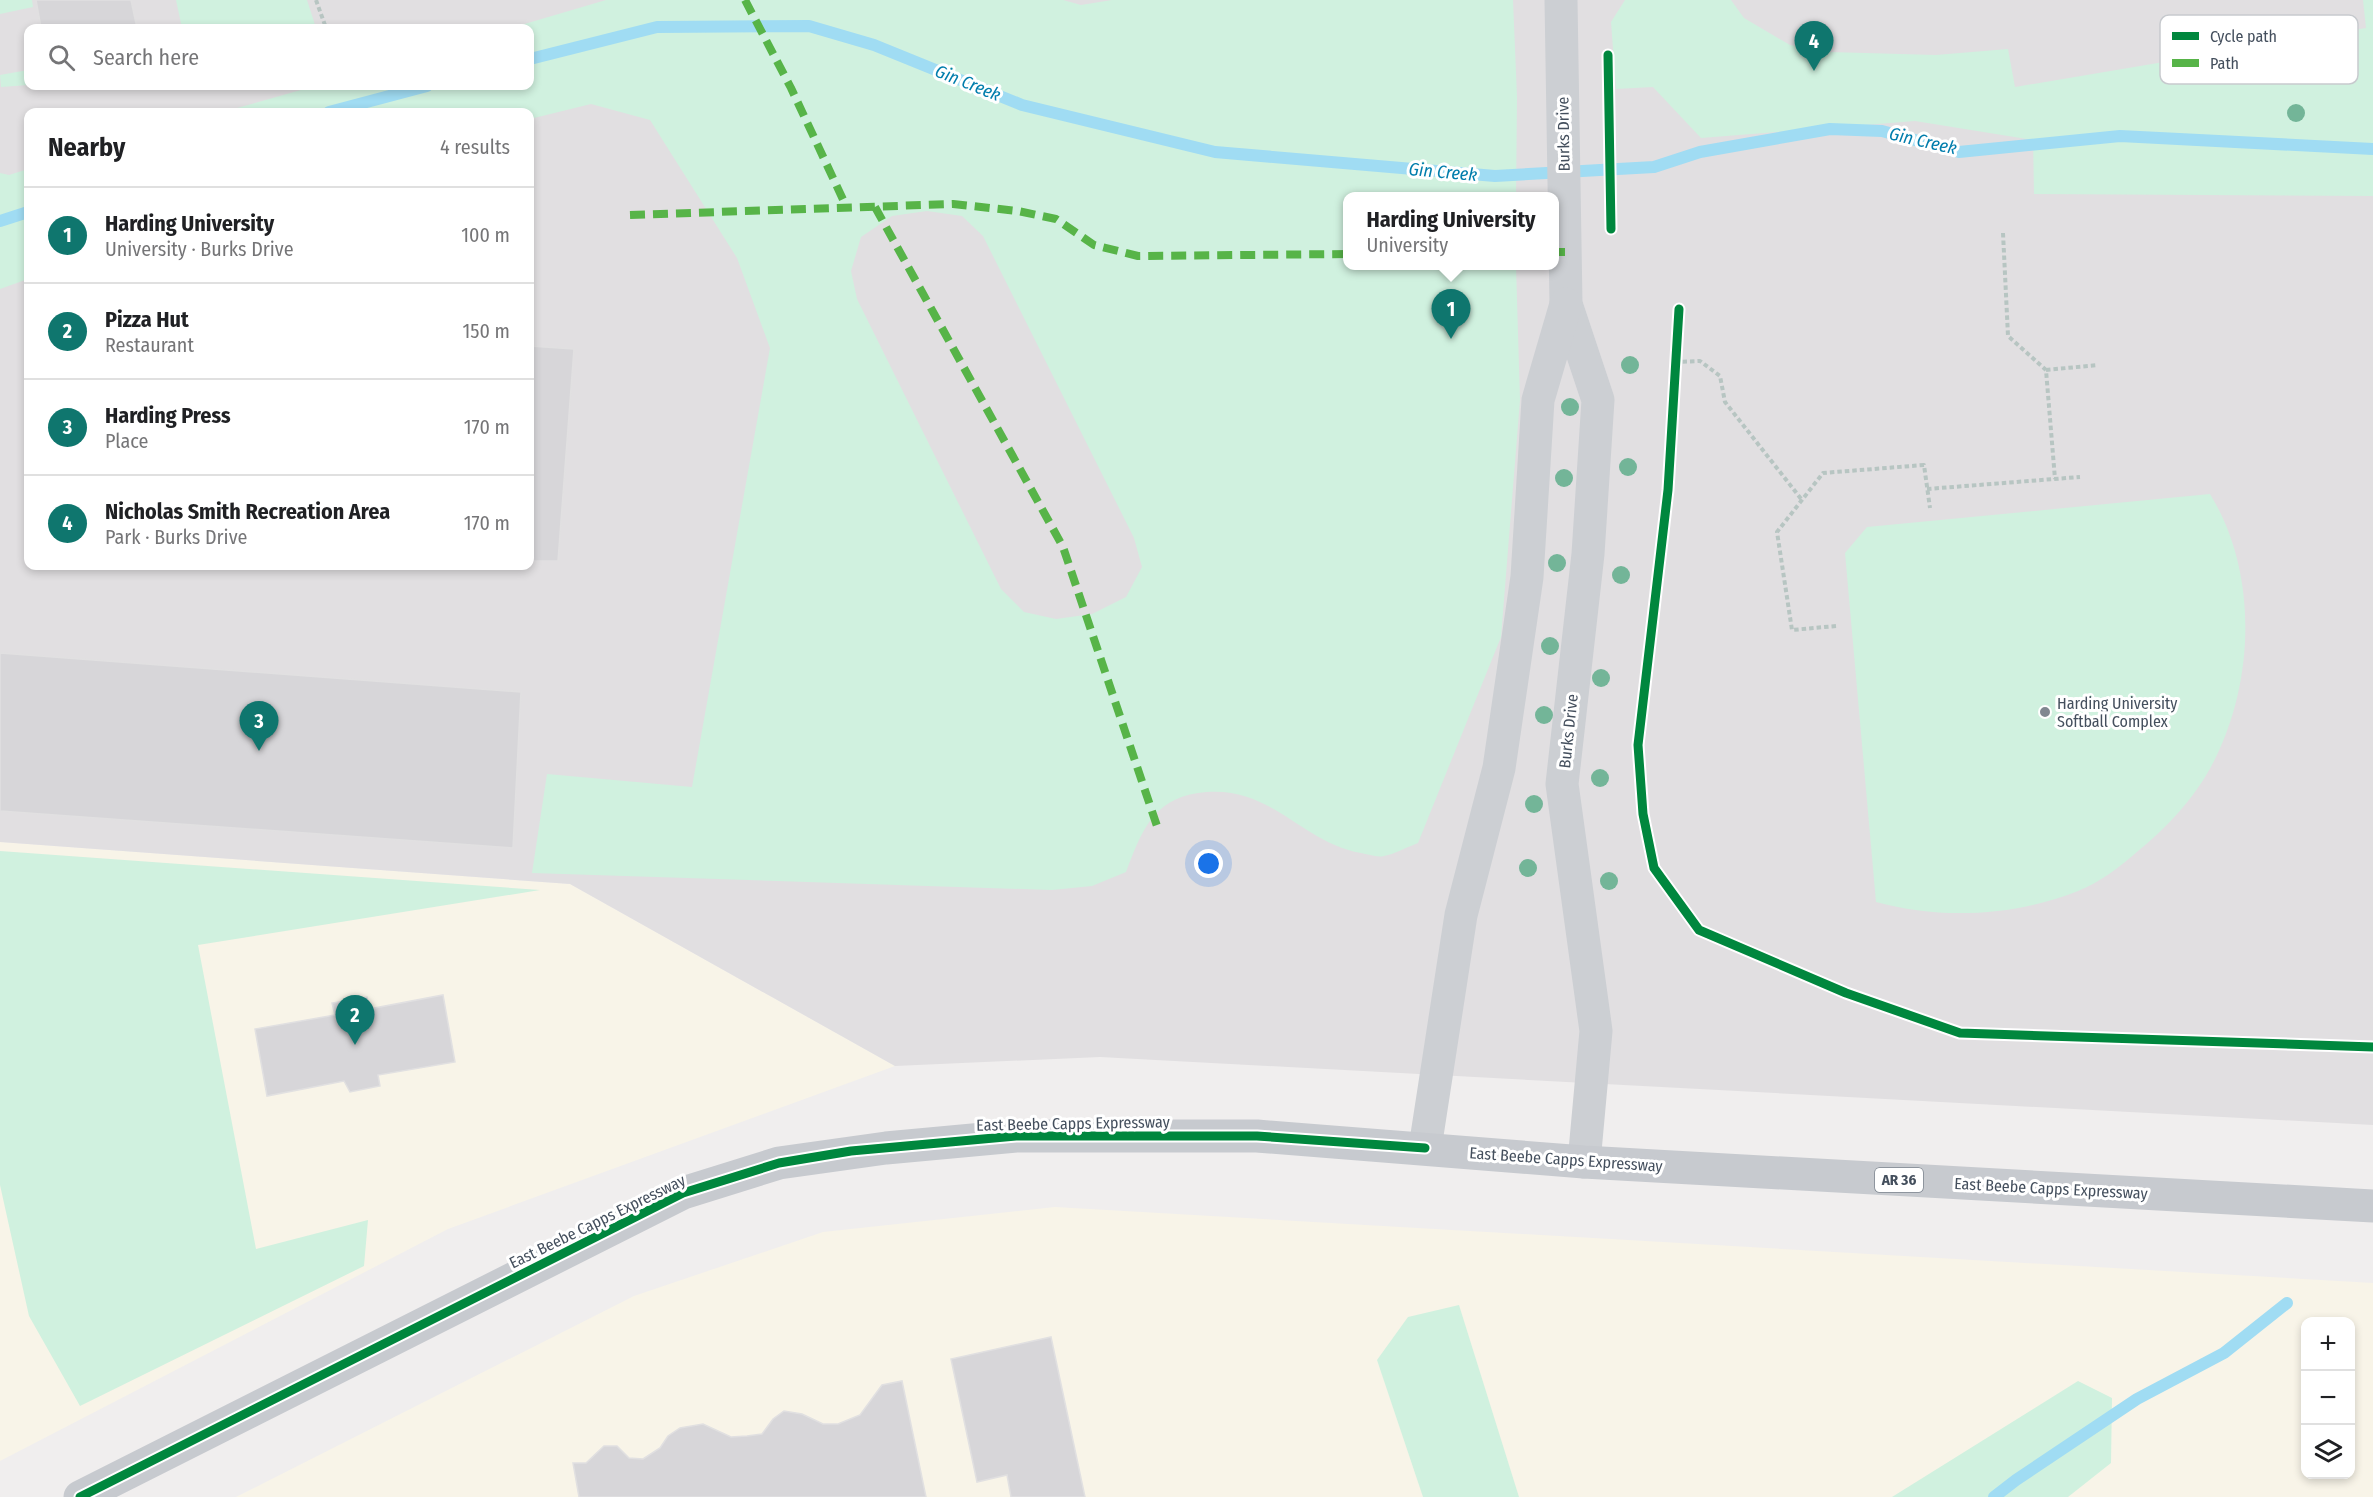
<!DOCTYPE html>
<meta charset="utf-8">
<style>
:root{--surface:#fff;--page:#f2f2f2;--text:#202124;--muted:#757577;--line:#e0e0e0;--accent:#0f766e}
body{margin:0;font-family:"Fira Sans Condensed",sans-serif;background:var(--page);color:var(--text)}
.controls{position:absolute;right:18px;bottom:18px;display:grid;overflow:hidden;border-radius:12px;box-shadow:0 3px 9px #0003}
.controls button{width:54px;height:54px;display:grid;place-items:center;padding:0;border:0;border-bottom:2px solid var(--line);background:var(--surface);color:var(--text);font:30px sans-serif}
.you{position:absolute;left:1209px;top:864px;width:21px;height:21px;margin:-15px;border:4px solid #fff;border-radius:50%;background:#1a73e8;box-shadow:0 0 0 9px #1a73e833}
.badge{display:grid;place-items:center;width:39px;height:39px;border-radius:50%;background:var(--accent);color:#fff;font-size:20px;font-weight:700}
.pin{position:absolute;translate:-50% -50px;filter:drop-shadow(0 2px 3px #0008)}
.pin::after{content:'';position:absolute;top:32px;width:21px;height:18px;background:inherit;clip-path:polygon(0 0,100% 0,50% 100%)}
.popup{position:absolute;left:1343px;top:192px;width:216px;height:78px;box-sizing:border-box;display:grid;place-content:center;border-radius:12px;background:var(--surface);filter:drop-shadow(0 2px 4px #0005);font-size:20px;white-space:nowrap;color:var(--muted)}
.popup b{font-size:22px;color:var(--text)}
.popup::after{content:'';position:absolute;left:50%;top:100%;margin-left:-12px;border:12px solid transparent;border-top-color:var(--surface)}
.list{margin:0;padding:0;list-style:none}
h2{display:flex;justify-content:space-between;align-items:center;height:78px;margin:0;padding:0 24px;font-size:26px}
h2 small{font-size:20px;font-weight:400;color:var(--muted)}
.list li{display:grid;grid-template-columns:39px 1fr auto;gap:18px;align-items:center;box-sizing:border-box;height:96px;padding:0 24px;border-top:2px solid var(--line)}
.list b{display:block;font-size:22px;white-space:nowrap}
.list p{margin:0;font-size:20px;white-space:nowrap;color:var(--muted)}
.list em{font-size:20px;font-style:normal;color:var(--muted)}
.icon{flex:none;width:33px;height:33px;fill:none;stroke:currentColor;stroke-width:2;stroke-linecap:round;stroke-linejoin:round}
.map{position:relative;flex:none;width:2373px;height:1497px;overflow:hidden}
.search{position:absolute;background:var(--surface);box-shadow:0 3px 9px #0003;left:24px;top:24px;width:510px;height:66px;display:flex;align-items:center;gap:15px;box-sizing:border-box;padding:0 21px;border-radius:12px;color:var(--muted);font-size:22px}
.panel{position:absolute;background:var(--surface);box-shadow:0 3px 9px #0003;left:24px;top:108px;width:510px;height:462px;border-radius:12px}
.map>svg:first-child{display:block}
</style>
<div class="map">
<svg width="2373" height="1497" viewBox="0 0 2373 1497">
<rect width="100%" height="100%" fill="#f0eeee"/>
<!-- commercial -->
<g fill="#f8f4e8" fill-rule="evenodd">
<path d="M0,842L570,884L895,1066L448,1229L0,1461Z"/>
<path d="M1055,1207L2373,1283V1497H236L634,1296L823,1232ZM2306,1322H2350V1474H2306Z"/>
</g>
<!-- education -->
<path fill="#e1dfe1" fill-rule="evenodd" d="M0,0H2373V1125L1100,1057L895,1066L570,884L0,842ZM28,28H530V86H28ZM28,112H530V566H28ZM1348,196H1555V266H1348Z"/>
<!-- green -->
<g fill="#d0f1df" fill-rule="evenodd">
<path d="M0,0H32L33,7L0,14Z"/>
<path d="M176,0H307L316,28H182Z"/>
<path d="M606,0H1063L1081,5L1112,0H1513L1517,97L1516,196H1348V266H1516L1520,400L1501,637L1418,843C1407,847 1395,854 1384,856C1377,858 1368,854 1361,853C1299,842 1270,782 1198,793C1152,800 1141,833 1126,872L1092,886L1052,890L532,873L547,774L692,787L770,348L737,258L650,120L591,104L530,119V112H223L315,86H530V28H511ZM927,211L962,216L983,236L1134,538L1142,567L1126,597L1092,614L1056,619L1024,612L1001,589L857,299L851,271L861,237L892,216Z"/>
<path d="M1625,0H1731L1744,18L1790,45L1829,52L1936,55L2008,49L2015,87L2366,28L2363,0H2373V196L2034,194L2033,140L1915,121L1701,138L1653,87L1616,89L1611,22Z"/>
<path d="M28,70V85L1,87L0,75Z"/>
<path d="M28,169V279L0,289V173L9,175Z"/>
<path d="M2210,494C2258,572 2255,680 2214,761C2197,795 2168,827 2138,851C2121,866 2099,883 2078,891C2015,916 1941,920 1876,902L1845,553L1867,527Z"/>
<path d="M0,851L540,890L198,945L256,1249L368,1220L364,1266L80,1406L29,1316L0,1185Z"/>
<path d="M1459,1305L1519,1497H1423L1377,1360L1408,1317Z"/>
<path d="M2078,1381L2112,1398L2111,1463L2068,1497H1892Z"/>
</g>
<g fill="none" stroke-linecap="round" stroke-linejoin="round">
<!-- stream -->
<g stroke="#a0dcf3" stroke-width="12">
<path d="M530,59L657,27L809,26L874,45L1022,105L1215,152L1495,176L1654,167L1700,152L1830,129L1882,131L1959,152L2120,136L2373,149"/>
<path d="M329,112L427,86"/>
<path d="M0,221L28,212"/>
<path d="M1994,1497L2016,1480L2137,1399L2224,1353L2287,1303"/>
</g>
</g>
<!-- building -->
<g fill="#d7d6d9" stroke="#e1e0e1" stroke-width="1.5">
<path d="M36,0H131L137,28H41Z"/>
<path d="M530,346L574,349L558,561H530Z"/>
<path d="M0,653L521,692L513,848L0,811Z"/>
<path d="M443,995L455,1062L378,1075L380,1086L350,1092L344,1081L267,1096L255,1029L335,1015L332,1003L367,997L369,1009Z"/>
<path d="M1051,1337L1085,1497H1011L1007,1475L977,1482L951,1359Z"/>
<path d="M902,1381L926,1497H579L573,1463H586L604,1446H617L629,1458L643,1459L660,1448L668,1436L680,1428L703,1424L731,1437L747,1436L762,1434L773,1419L784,1411L802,1414L823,1424H838L860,1415L882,1385Z"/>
</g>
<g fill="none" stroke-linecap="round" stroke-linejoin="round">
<!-- path -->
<g stroke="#b7c5c2" stroke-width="4" stroke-dasharray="4.5 3" stroke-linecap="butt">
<path d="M316,0L326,28"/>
<path d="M2003,233L2008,336L2046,370L2055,479"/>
<path d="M1675,362L1700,361L1720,376L1725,402L1802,500"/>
<path d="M2046,370L2098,365"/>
<path d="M1927,489L2080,477"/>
<path d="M1836,626L1792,630L1777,532L1823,473L1924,465L1930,508"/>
</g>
<!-- minor -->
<g stroke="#cccfd3" stroke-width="33">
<path d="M1561,0L1566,304L1598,400L1588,554L1562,784L1596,1031L1584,1162"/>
<path d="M1425,1148L1461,915L1499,768L1527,577L1538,400L1566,304"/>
</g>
<!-- major -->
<path stroke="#c7cacf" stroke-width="33" d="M80,1497L683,1193L779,1163L886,1148L1016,1136H1257L1584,1162L2373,1206"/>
<!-- quiet -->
<g stroke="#57b448" stroke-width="8" stroke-dasharray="15 8" stroke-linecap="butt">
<path d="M745,0L791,88L847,208"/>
<path d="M875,207L1063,547L1158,829"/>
<path d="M630,215L953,204L1018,211L1056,219L1094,245L1138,256L1348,254"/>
<path d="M1555,252H1565"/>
</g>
<!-- cycleway casing -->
<g stroke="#fff" stroke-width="13">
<g id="cycleway">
<path d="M1608,55L1611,229"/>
<path d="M1679,309L1668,490L1638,745L1643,814L1654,868L1699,930L1846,993L1960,1033L2373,1047"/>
<path d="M80,1497L683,1193L779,1163L851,1151L1016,1136H1257L1425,1148"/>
</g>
</g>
<!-- cycleway -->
<use href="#cycleway" stroke="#00873e" stroke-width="9"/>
</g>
<!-- trees -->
<g fill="#73b598">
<circle cx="2296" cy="113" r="9"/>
<circle cx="1630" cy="365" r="9"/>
<circle cx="1570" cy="407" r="9"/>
<circle cx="1628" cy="467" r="9"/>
<circle cx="1564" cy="478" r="9"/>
<circle cx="1557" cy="563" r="9"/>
<circle cx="1621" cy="575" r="9"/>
<circle cx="1550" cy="646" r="9"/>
<circle cx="1601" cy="678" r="9"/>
<circle cx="1544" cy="715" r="9"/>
<circle cx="1600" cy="778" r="9"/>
<circle cx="1534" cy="804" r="9"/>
<circle cx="1528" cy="868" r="9"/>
<circle cx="1609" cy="881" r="9"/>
</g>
<!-- markers -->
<circle fill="#808790" stroke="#fff" stroke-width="2" cx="2045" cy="712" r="6"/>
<g text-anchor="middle" stroke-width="6" stroke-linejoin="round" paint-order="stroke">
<!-- shield labels -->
<rect fill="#fff" stroke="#7c848e" stroke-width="1.5" x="1875" y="1168" width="48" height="24" rx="4.5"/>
<g font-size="15" font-weight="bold" fill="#444f5d">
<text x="1899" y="1185">AR 36</text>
</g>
<!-- street labels -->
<g font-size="16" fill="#444f5d" stroke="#fff">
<text transform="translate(1563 134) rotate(-91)" y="6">Burks Drive</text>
<text transform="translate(1568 731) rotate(-84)" y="6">Burks Drive</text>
<text transform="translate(1073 1123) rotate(-1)" y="6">East Beebe Capps Expressway</text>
<text transform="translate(1566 1159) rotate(4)" y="6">East Beebe Capps Expressway</text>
<text transform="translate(2051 1188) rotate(3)" y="6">East Beebe Capps Expressway</text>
<text transform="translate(597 1221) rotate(-26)" y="6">East Beebe Capps Expressway</text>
</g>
<!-- poi labels -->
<g font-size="16" fill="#444f5d" stroke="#fff" text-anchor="start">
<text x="2057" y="709">Harding University<tspan x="2057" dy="18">Softball Complex</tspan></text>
</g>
<!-- water labels -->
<g font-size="18" font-style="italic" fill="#017dac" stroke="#fff">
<text transform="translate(968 83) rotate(22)" y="6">Gin Creek</text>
<text transform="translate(1923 141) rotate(13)" y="6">Gin Creek</text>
<text transform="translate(1443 172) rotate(5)" y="6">Gin Creek</text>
</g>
</g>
<!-- legend -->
<rect x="2160" y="15" width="198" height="69" rx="9" fill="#fff" stroke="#c7cace" stroke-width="1.5"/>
<rect x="2172" y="32" width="27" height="8" fill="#00873e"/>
<rect x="2172" y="59" width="27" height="8" fill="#57b448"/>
<g font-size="16" fill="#444f5d">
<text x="2210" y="42">Cycle path</text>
<text x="2210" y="69">Path</text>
</g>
</svg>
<div class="controls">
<button>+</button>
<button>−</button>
<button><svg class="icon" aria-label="layers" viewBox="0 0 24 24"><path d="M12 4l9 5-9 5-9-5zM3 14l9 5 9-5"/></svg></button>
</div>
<div class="you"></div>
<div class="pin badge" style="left:1451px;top:339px">1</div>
<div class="popup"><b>Harding University</b>University</div>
<div class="pin badge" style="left:355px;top:1045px">2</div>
<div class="pin badge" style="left:259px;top:751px">3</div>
<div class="pin badge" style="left:1814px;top:71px">4</div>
<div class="search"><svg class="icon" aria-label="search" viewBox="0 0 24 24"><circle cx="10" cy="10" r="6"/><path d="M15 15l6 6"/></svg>Search here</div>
<section class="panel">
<h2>Nearby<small>4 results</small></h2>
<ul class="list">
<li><span class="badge">1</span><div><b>Harding University</b><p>University · Burks Drive</p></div><em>100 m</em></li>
<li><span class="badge">2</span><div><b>Pizza Hut</b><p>Restaurant</p></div><em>150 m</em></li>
<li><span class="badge">3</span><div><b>Harding Press</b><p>Place</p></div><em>170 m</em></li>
<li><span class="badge">4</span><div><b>Nicholas Smith Recreation Area</b><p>Park · Burks Drive</p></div><em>170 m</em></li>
</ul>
</section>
</div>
